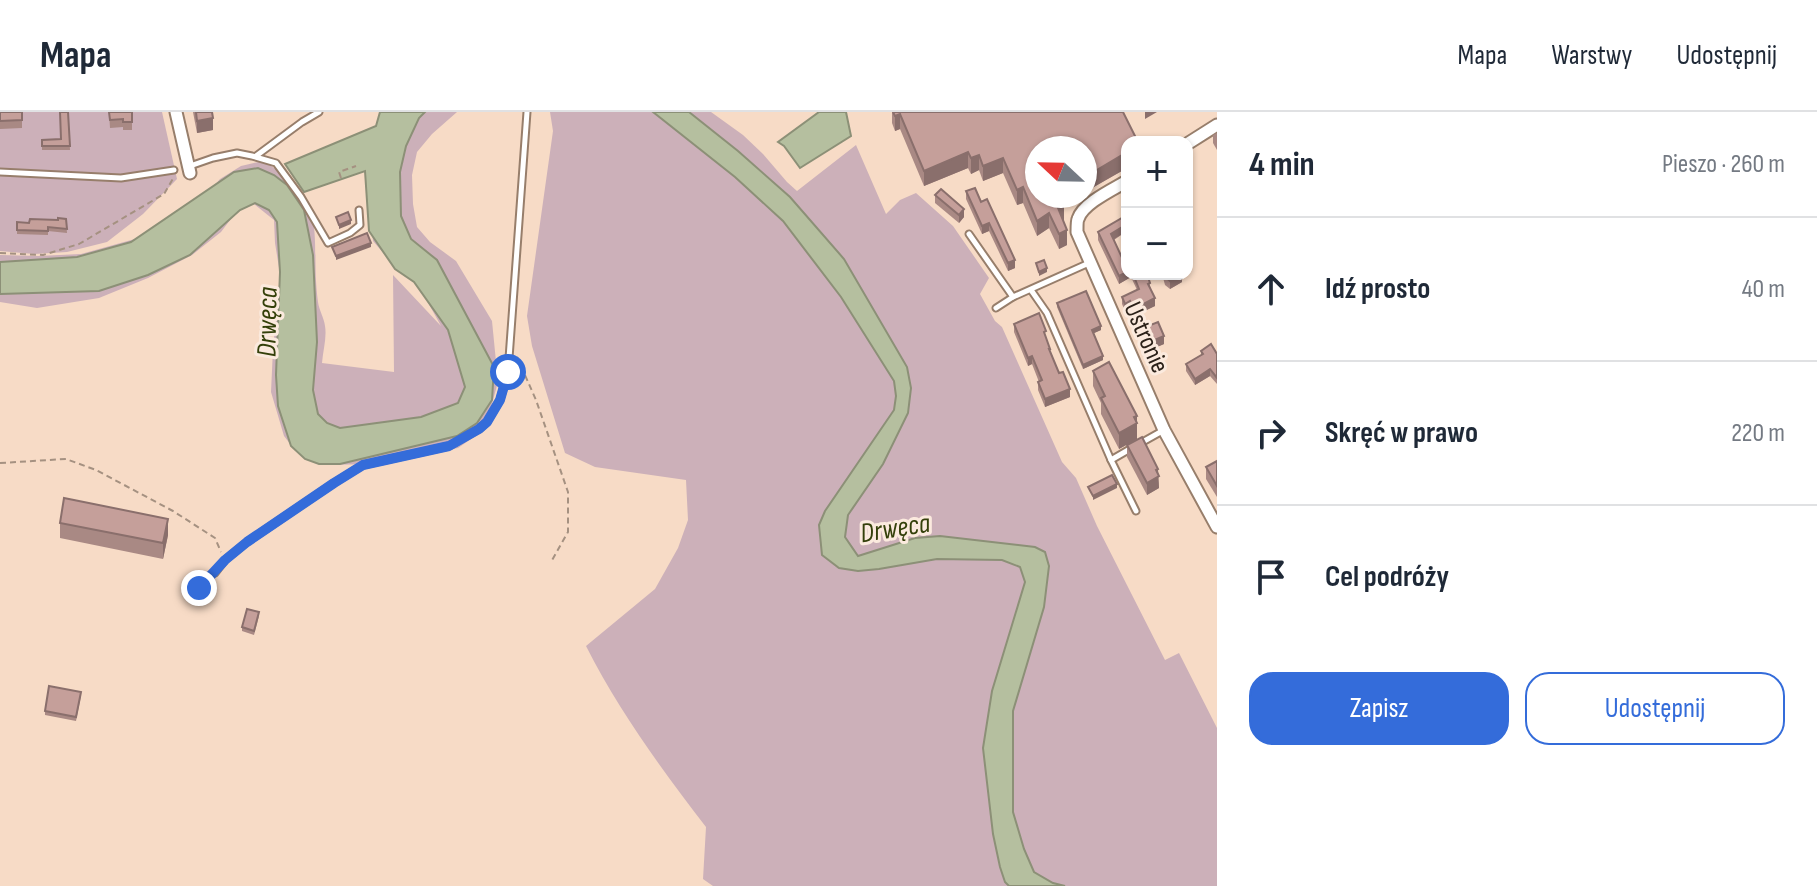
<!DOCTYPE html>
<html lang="pl">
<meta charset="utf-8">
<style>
:root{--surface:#fff;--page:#f6f6f7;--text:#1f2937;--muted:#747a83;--line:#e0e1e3;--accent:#346cda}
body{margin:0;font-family:"Sofia Sans Condensed",sans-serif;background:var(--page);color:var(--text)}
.controls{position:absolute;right:24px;top:24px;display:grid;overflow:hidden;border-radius:16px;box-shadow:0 2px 6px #0004}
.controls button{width:72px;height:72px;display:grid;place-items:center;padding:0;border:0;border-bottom:2px solid var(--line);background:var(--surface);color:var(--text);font:40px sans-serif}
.compass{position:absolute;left:1025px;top:24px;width:72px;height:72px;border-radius:50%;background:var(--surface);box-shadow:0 2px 6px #0004;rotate:292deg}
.stop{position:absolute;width:24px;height:24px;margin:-18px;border:6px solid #346cda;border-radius:50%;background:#fff}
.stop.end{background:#346cda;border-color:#fff;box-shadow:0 2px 8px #0008}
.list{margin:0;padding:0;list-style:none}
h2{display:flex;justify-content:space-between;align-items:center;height:104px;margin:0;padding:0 32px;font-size:34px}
h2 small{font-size:26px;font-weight:400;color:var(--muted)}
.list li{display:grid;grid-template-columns:52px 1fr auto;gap:24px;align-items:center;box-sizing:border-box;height:144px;padding:0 32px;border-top:2px solid var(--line)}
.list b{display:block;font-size:30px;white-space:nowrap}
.list em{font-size:26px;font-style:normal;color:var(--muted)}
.actions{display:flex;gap:16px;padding:24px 32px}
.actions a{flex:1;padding:18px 0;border:2px solid var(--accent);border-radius:24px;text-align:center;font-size:28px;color:var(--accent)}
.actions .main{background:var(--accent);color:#fff}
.icon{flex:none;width:44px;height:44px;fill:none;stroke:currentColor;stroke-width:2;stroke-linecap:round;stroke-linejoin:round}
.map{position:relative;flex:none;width:1217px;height:774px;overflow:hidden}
header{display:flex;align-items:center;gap:48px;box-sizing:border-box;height:112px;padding:0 40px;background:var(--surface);border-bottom:2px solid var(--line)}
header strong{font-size:38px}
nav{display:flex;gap:44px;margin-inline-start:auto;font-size:28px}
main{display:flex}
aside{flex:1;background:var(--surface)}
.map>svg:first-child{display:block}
</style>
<header>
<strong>Mapa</strong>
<nav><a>Mapa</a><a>Warstwy</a><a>Udostępnij</a></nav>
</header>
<main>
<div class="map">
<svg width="1217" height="774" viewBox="0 0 1217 774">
<rect width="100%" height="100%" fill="#f7dbc6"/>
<!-- green -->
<g fill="#ccb0b9">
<path d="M0,0H162L177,67L143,102L107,130L67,140L34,142L0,139Z"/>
<path d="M394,0H457L432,22L417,40L412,63L413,92L417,115L430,130L456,149L492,209L498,270L488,306L474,325L458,336L374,352L322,353L294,337L284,324L271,280L273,237L280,162L275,131L274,108L254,92L240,95L221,120L192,143L148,166L99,186L37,196L0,190V143L38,144L81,142L142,125L200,90L220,67L241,54L263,49C333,91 309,123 318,190C319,198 324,206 325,214C327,225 323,239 322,251L394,260L393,163L441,214L416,169L391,150L373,129L366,67Z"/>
<path d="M550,0H711L743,23L763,42L787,70L797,79L856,33L886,102L900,88L916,81L953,114L989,166L980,182L995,209L1002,215L1062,350L1076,366L1097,414L1165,548L1179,541L1217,616V774H713L703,767L706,715C662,658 619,599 586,534L655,477L678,436L688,408L686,368L595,355L565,341L532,234L527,204L553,19Z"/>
</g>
<!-- water -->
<g fill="#b5bf9f" stroke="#8c9077" stroke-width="2">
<path d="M380,0H425L419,6L406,34L400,60L401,104L411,127L437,148L494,255L492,288L477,311L457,324L340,352H319L305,347L291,334L278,294L276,263L280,160L277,110L269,98L255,91L240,98L190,143L148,163L99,179L0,182V150L77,145L131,130L234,60L258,56L274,63L287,73L304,98L313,143L317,230L313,278L318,302L327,311L340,316L421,305L458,291L465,275L448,218L414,170L395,157L369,119L365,59L304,80L285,52L376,14Z"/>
<path d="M653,0H689L738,39L790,85L844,147L907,255L911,276L908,301L883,352L848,403L845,425L858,444L915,426L940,424L1035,435L1045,440L1049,454L1044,495L1013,599V700L1024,737L1034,760L1053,771L1065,774H1009L1005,770L1000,755L993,722L983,636L992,579L1025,470L1020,455L1002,448L937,447L879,457L858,459L839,456L822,443L819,413L825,399L894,298L896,284L894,269L841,185L783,109L735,65Z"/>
<path d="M819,0H846L851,24L800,56L784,34L778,30Z"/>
</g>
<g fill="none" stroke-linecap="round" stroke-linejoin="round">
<!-- lane casing -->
<g stroke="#977e6b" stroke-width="9">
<g id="lane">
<path d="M256,44L302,10L319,0"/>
<path d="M190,54L213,46L237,41L252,44L276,51L301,85L328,131L350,121L360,113L359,98"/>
<path d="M0,60L121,66L174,58"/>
<path d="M969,122L1013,185L1089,151"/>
<path d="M1031,178L1047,201L1111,348"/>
<path d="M996,196L1013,185"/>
<path d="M1139,332L1164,318"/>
<path d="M1130,337L1111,348L1136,399"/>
<path d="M215,461L225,448L247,430L334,371L363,353L449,334L479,317L487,310L500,288L508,260L527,0"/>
</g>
</g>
<!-- street casing -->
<g stroke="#977e6b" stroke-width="15">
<g id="street">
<path d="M176,0L190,61"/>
<path d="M1187,32L1217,13"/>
<path d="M1127,69C1114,77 1083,91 1078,107C1077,109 1077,118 1077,120L1164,318L1217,415"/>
</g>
</g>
<!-- path -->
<g stroke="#a59181" stroke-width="2" stroke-dasharray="6 4" stroke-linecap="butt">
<path d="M341,66L339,60L356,54"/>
<path d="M0,141L43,143L79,132L164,82L174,65"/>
<path d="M517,245L536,288L568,380V420L551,450"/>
<path d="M0,351L66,347L96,358L173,399L215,426L221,440"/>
<path d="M199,476L209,466"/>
</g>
<!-- lane -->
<use href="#lane" stroke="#fff" stroke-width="5"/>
<!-- street -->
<use href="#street" stroke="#fff" stroke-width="11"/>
</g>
<!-- wall -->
<g fill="#a98984">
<path d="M0,0H22V16L0,17Z"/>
<path d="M68,0L70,38H42V28L61,27Z"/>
<path d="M109,0H132V18H123V15L110,16Z"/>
<path d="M193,0H212L213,18L197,21Z"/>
<path d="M892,0H1123L1127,30V56L1085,80L1037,84H1078L1064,92L1063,108L1067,133L1059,137L1049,116L1037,124L1023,91L1017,93L1003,61L983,69L979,58L971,62L968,56L924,74L900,17L895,19L892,11Z"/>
<path d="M1217,21V38L1213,31V23Z"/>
<path d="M975,76L1015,156L1008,159L989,119L982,122L966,87V79Z"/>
<path d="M935,83L964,105L959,111L935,91Z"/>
<path d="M1127,103V119L1114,128L1127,162H1147L1155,194L1134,204L1130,197L1125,199L1122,192V185L1137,178L1131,165L1119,172L1098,128V120Z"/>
<path d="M66,107L67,121L48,119V123L17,122V110L29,111Z"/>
<path d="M1162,162H1182V170L1170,177L1165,173Z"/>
<path d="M1057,191L1101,218L1094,221L1103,248L1083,257L1057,195Z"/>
<path d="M1014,212L1046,226L1050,241L1070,285L1045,295L1038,278V270H1039L1032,252L1028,254L1014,220Z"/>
<path d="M1143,216L1164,232L1150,238L1143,224Z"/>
<path d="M1201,239L1217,242V272L1210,264L1195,273L1186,259V252L1201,243Z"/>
<path d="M1093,259L1137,304V327L1119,337L1101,302V291L1093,274Z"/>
<path d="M1127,333L1158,363L1159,376L1147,383L1127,345Z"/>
<path d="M1217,349V385L1206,367V355Z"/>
<path d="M60,411L168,423L163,447L60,426Z"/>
<path d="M259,504L254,523L242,519V515Z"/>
<path d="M81,584L76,609L45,603V599Z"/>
</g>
<!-- shaded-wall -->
<g fill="#8a6f6c">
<path d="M1145,0H1157L1145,7Z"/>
<path d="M900,2V17L895,19V4Z"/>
<path d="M213,6V18L197,21V9Z"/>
<path d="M968,40V56L924,74V59Z"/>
<path d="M1127,40V56L1085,80V65Z"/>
<path d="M979,43V58L971,62V46Z"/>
<path d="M1003,46V61L983,69V54Z"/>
<path d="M1023,75V91L1017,93V78Z"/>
<path d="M1057,84H1078L1057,96Z"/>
<path d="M1064,92V108L1058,111V96Z"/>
<path d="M964,97V105L959,111V103Z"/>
<path d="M1049,101V116L1037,124V109Z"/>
<path d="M351,108V112L339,117V113Z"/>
<path d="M989,111V119L982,122V114Z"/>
<path d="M1127,112V119L1111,129V122Z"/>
<path d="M1067,118V133L1059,137V122Z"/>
<path d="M371,131V135L336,148V144Z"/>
<path d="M1015,148V156L1008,159V151Z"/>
<path d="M1047,156V160L1039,164V160Z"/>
<path d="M1127,160V162H1131V165L1119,172V164Z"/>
<path d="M1182,162V170L1170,177V169Z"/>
<path d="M1155,186V194L1134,204V197Z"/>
<path d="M1130,189V197L1125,199V192Z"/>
<path d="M1101,214V218L1092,222V218Z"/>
<path d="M1164,224V232L1150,238V230Z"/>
<path d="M1032,244V252L1028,254V246Z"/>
<path d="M1103,244V248L1083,257V253Z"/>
<path d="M1210,257V264L1195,273V267Z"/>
<path d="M1070,277V285L1045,295V287Z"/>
<path d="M1137,304V327L1119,337V321Z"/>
<path d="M1158,357L1159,376L1147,383V371L1156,358Z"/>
<path d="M1117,372V376L1093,388V384Z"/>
<path d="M168,407V423L163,447V431Z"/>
</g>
<!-- building -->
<g fill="#c59f9a" stroke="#8a6f6c" stroke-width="2">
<path d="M0,0H22V8L0,9Z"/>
<path d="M60,0H68L70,34H42V28L61,27Z"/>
<path d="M109,0H132V10H123V7L110,8Z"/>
<path d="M196,0H212L213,6L197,9Z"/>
<path d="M893,0H1123L1138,30H1127V40L1085,65V36H1037V84H1059L1064,92L1058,96L1067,118L1059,122L1049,101L1037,109L1023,75L1017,78L1003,46L983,54L979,43L971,46L968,40L924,59L900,2L895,4Z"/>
<path d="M975,76L981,90L987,87L1015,148L1008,151L989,111L982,114L966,79Z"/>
<path d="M941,77L964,97L959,103L935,83Z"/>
<path d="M348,100L351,108L339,113L336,105Z"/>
<path d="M1127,103V112L1111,122L1124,150L1127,149V160L1119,164L1098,120Z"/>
<path d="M58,106L66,107L67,117L48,115V119L17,118V110L29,111L30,107L58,108Z"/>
<path d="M367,121L371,131L336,144L332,135Z"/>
<path d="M1044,148L1047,156L1039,160L1036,151Z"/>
<path d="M1133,162H1147L1150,171L1148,172L1155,186L1134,197L1130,189L1125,192L1122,185L1139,177Z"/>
<path d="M1164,162H1181L1170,169L1165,165Z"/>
<path d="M1086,179L1101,214L1092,218L1103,244L1083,253L1057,191Z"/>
<path d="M1039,201L1046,219L1044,220L1050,237H1049L1059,261L1063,260L1070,277L1045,287L1038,270L1042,268L1032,244L1028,246L1014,212Z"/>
<path d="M1158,210L1164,224L1150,230L1143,216Z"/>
<path d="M1211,232L1217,242V266L1210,257L1195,267L1186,252L1203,242L1201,239Z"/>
<path d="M1109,250L1137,304L1134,305L1137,311L1119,321L1101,286L1105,284L1093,259Z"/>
<path d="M1142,325L1158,357L1156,358L1159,364L1147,371L1127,333Z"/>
<path d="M1217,349V374L1206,355Z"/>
<path d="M1112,363L1117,372L1093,384L1088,375Z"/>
<path d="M64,386L168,407L163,431L60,411Z"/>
<path d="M247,497L259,500L254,519L242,515Z"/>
<path d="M49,574L81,580L76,605L45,599Z"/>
</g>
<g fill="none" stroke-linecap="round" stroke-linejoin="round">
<!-- route -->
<path stroke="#346cda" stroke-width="10" d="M199,476L225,448L247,430L334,371L363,353L449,334L479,317L487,310L500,288L508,260"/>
</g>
<g text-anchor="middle" stroke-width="6" stroke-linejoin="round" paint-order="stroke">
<!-- street labels -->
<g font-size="26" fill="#2b2119" stroke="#fbeade">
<text transform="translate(1147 225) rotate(66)" y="9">Ustronie</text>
</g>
<!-- water labels -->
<g font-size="28" font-style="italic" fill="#34400a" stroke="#fbeade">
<text transform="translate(266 210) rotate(-89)" y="10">Drwęca</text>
<text transform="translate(895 415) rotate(-9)" y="10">Drwęca</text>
</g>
</g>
</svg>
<div class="controls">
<button>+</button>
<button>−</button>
</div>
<svg class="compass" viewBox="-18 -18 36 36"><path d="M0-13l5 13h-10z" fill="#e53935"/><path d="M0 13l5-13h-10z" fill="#747a83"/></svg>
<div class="stop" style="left:508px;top:260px"></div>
<div class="stop end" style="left:199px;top:476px"></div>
</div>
<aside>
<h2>4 min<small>Pieszo · 260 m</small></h2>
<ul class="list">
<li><svg class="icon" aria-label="ahead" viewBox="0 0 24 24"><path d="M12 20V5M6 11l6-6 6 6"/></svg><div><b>Idź prosto</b></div><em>40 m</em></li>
<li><svg class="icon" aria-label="right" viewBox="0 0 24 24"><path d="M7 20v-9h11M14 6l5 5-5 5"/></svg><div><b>Skręć w prawo</b></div><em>220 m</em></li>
<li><svg class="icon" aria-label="arrive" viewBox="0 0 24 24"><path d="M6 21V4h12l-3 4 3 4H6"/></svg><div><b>Cel podróży</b></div></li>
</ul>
<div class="actions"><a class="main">Zapisz</a><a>Udostępnij</a></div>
</aside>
</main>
